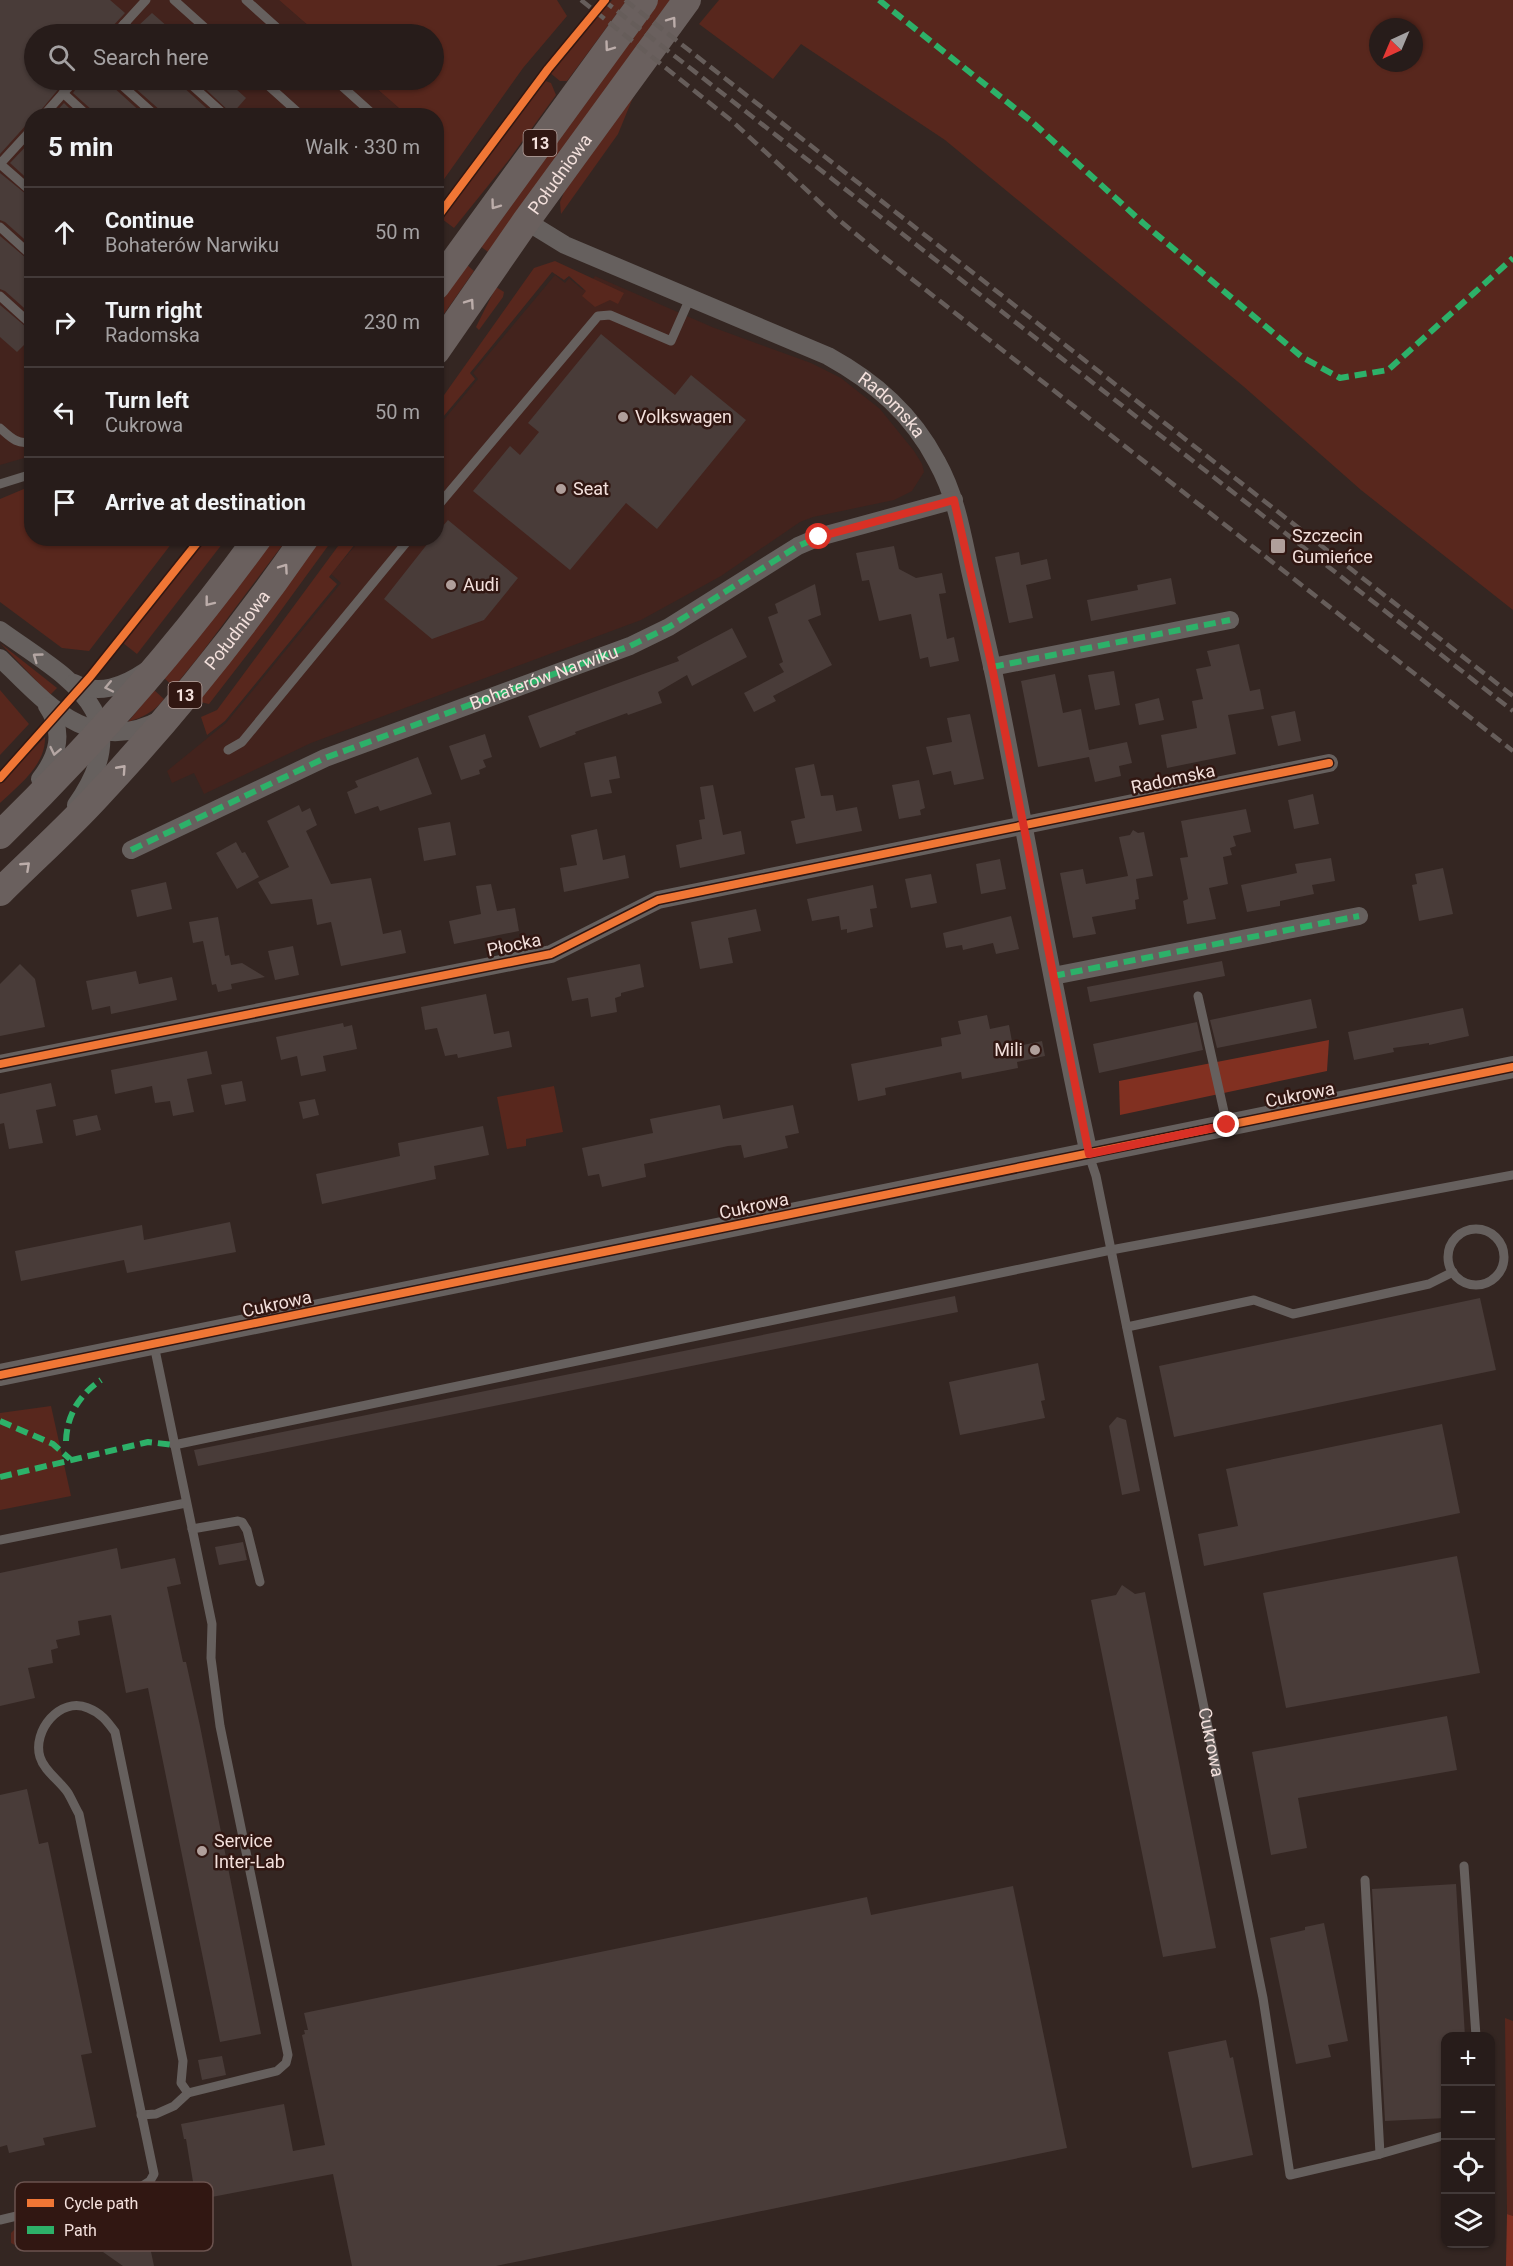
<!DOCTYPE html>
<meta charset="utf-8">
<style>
:root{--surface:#271c1a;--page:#2f2523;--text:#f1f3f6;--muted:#a4a1a2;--line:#433a39}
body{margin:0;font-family:Roboto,sans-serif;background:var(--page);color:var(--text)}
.controls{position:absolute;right:18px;bottom:18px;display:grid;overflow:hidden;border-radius:12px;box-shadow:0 2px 4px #0004}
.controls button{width:54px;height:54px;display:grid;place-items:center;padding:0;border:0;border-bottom:2px solid var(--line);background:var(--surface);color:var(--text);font:30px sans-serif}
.compass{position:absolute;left:1369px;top:18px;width:54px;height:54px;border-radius:50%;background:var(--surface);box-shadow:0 2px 4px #0004;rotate:224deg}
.stop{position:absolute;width:18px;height:18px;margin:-14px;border:4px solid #d93025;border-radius:50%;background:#fff}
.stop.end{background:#d93025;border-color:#fff;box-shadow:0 2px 6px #0008}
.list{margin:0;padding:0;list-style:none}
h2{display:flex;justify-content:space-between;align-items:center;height:78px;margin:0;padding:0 24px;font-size:26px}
h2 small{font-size:20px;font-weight:400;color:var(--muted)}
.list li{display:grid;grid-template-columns:39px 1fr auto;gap:18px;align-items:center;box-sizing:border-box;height:90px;padding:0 24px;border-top:2px solid var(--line)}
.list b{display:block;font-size:22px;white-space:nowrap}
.list p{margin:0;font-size:20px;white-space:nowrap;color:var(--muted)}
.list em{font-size:20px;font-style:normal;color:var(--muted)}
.icon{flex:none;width:33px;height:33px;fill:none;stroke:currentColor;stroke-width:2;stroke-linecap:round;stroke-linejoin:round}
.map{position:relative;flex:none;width:1513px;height:2266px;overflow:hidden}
.search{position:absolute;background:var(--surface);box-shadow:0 2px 4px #0004;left:24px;top:24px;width:420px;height:66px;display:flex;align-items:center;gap:15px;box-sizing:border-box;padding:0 21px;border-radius:33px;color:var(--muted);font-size:22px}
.panel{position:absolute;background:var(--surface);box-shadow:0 2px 4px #0004;left:24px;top:108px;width:420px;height:438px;border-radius:24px}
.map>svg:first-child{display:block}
</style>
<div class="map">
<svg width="1513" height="2266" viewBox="0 0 1513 2266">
<rect width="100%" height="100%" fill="#342622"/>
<!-- built -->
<g fill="#43231d">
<path d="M0,0H279L318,34H34V80H367L407,115L32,116L31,456L0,465Z"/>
<path d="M555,275L565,283L569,278L583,290L595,276L712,327L811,363L841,378L880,409L914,451L922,464L924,472L912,491L894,500L813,517L800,522L721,576L641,620L311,743L204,794L194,773L172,783L167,771L226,723L341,583L331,574L361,539L436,538L437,428L478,379L473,373Z"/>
</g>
<!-- green -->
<g fill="#58271d" fill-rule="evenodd">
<path d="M279,0H557L567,16L523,68L437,189L436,116L407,115L367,80H434V34H318Z"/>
<path d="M612,0H627L567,81H560L549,72Z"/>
<path d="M658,0H670L488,252L480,246Z"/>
<path d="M719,0H1513V610L1361,490L1243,386L945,140L801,44L773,79L699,24ZM1378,27H1414V63H1378Z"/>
<path d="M543,80L551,83L556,95L508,161L454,228L442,219Z"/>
<path d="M634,95L618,134L561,214L560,202L564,192Z"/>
<path d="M555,261L624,293L618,304L610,300L595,307L582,296L586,291L569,276L564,280L552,272L470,373L475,379L437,424V405L534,268Z"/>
<path d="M466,264L474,271L437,324V305Z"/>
<path d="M496,287L504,292L503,297L479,330L476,327Z"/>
<path d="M31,486L32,538L175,539L89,651L62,648L0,602V499Z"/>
<path d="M344,538L359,539L329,577L337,584L225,721L207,735L201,717L217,710Z"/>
<path d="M204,539H226L137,654L123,643Z"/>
<path d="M271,539H287L200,655L174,687L164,678Z"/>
<path d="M320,539H333L274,620L209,704L196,701Z"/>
<path d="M0,643L57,688L50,695Z"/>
<path d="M0,690L29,724L0,755Z"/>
<path d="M154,690L164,699C154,712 143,717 128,722Z"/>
<path d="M45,737C46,765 19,785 0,803V782Z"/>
<path d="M554,1086L563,1132L526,1139V1146L507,1149L497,1097Z"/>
<path d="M51,1406L71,1496L0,1510V1413Z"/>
<path d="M1505,2018L1513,2021V2216L1507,2214Z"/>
<path d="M90,2208L95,2232L19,2247L11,2243V2233L18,2226L23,2224L26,2238L59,2230C60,2210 74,2212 90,2208Z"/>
</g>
<!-- forest -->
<g fill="#813021">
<path d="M1329,1040L1327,1071L1120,1115L1119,1081Z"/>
<path d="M1507,2214L1513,2216V2266H1506Z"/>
</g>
<!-- building -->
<g fill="#493c39">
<path d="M0,0H110L125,13L110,29L108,34H34V80H66L36,116H32V122L27,124L0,154Z"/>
<path d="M152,13L176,34H143L141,29L134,23L138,26Z"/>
<path d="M82,80H109L111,85L145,116H95L93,111L73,93Z"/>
<path d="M126,80H179L181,85L215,116H163L161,111Z"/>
<path d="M196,80H226L246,98L232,114Z"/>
<path d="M64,103L77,116H52Z"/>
<path d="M32,140V183L10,163Z"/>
<path d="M0,173L32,199V246L5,222L0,220Z"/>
<path d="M0,236L32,263V315L5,291L0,289Z"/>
<path d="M0,305L32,332V337L17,352L0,337Z"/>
<path d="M601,334L675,395L691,375L746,420L657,529L626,503L570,570L473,491L510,446L520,455L539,432L528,423Z"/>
<path d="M448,520L518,578L484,620L432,639L384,599L432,538H436V534Z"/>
<path d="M894,546L899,569L916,578L942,573L946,593L939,594L947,639L954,637L959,661L930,667L928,657L920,659L911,614L879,621L869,580L862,581L856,553Z"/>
<path d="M1019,552L1021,565L1047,559L1051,579L1026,585L1033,618L1009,623L995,557Z"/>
<path d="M1171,578L1176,604L1091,621L1087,600L1138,590L1137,585Z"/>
<path d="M815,584L821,615L808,620L832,665L773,696L776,701L754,712L744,693L784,672L779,664L783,662L768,617L778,613L775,604Z"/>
<path d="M732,628L747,657L692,686L687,675L658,692L662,703L628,715L627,713L575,732L576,734L540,748L528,716L679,661L677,657Z"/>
<path d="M1239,644L1250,691L1260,689L1264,709L1228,715L1236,754L1167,768L1161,735L1197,728L1192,701L1203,699L1196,669L1211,666L1207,651Z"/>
<path d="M1114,671L1120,705L1095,710L1088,675Z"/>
<path d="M1055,674L1063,713L1081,709L1089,750L1127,742L1132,763L1119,766L1121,776L1095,782L1089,757L1038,767L1021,681Z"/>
<path d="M1159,698L1164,720L1139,725L1135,704Z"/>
<path d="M1295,711L1301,741L1278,746L1271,716Z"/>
<path d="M970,714L984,779L954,785L951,771L933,775L926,747L952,742L947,718Z"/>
<path d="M485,734L492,757L483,760L486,767L479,770L480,774L461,780L449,746Z"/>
<path d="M616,756L620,778L609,780L612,793L591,797L584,763Z"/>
<path d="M418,757L432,794L380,811L378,806L355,814L347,792L358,787L355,781Z"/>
<path d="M814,764L821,796L833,795L836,811L857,807L862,831L796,844L791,821L805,818L795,768Z"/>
<path d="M919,780L925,808L920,810L921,815L899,819L892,785Z"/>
<path d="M713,785L723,835L741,831L745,854L680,868L676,845L702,839L699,820L705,819L700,787Z"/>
<path d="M1313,794L1319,824L1294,829L1288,800Z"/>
<path d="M299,805L302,812L310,808L317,825L306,831L331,884L371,878L383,934L401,930L406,953L341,966L331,922L317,925L312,899L271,904L258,882L289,867L267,821Z"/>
<path d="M1246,809L1251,832L1233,836L1236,846L1230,848L1232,855L1223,857L1228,884L1209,888L1216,919L1187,924L1183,901L1188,899L1180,858L1188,857L1181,821Z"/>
<path d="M450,822L456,855L424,861L418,828Z"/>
<path d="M597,829L603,860L625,855L629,878L564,892L560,868L577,865L571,835Z"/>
<path d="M1133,830L1138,833L1144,832L1153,876L1136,879L1139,899L1135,900L1136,909L1092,917L1096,934L1073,938L1060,873L1083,869L1086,884L1128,876L1119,837L1130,835Z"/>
<path d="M236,842L242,853L245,852L259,877L237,889L216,853Z"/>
<path d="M1331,858L1335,881L1312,885L1314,894L1280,901V906L1247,912L1241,885L1297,873L1295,864Z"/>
<path d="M1000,859L1006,889L981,894L976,864Z"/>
<path d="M1443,868L1453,914L1419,921L1412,885L1417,884L1415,874Z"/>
<path d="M931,874L937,903L911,908L905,879Z"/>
<path d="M166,882L172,909L137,917L131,890Z"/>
<path d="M491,884L497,911L515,908L519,931L454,944L449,921L481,914L476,886Z"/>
<path d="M873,885L877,908L870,909L873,927L847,933V929L841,930L839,916L812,921L807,899Z"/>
<path d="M756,909L761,931L728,938L733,963L700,969L691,922Z"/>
<path d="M1011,916L1019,949L996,954L993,943L963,950L962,945L946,948L943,933Z"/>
<path d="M218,917L225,956L229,955L231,965L242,963L265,977L231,984L232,989L218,992L216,984L212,985L203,941L193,943L189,922Z"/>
<path d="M293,946L299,975L275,980L268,951Z"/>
<path d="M1222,961L1225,976L1090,1002L1087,987Z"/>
<path d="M20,964L35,979L45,1027L0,1036V984Z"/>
<path d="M640,964L644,987L621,993V996L615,998L617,1012L591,1017L588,998L572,1001L567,978Z"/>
<path d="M136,971L139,984L172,977L177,1000L111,1014L110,1006L92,1010L86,981Z"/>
<path d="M486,994L494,1034L509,1031L512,1047L458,1058L457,1054L445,1056L437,1028L425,1030L421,1007Z"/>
<path d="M1311,999L1317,1028L1217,1048L1210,1020Z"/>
<path d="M1463,1008L1469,1036L1429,1045V1043L1393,1048L1394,1052L1354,1060L1348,1032Z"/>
<path d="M987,1015L990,1029L1009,1025L1013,1047L1042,1041L1045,1056L1017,1062L1018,1068L962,1079L961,1072L885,1088L886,1095L858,1101L851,1064L942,1046L941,1038L961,1034L958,1021Z"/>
<path d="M1197,1022L1203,1050L1099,1073L1093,1044Z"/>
<path d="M343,1023L344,1027L352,1025L357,1049L323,1056L326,1071L301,1076L297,1056L281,1060L276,1037Z"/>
<path d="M207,1051L212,1074L187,1079L194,1112L173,1116L170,1101L155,1103L152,1086L115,1094L111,1070Z"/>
<path d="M242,1081L246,1101L225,1105L221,1085Z"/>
<path d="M51,1083L56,1106L36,1110L43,1143L9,1149L4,1123L0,1124V1094Z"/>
<path d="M315,1099L319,1115L303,1119L299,1102Z"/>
<path d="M720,1105L723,1119L793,1105L799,1133L785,1136L788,1148L744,1158L741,1145L728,1146L644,1164L646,1177L602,1187L599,1174L588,1176L582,1148L653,1133L650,1119Z"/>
<path d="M97,1115L101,1130L76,1136L73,1120Z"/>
<path d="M483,1126L489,1155L434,1166L436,1179L322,1204L316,1174L400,1156L398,1143Z"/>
<path d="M230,1222L236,1252L127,1273L124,1260L21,1281L15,1251L142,1225L144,1240Z"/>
<path d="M955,1296L958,1312L198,1466L194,1450Z"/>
<path d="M1480,1298L1496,1370L1174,1437L1159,1366Z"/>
<path d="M1038,1363L1045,1400L1041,1401L1045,1418L960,1435L949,1382Z"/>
<path d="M1117,1417L1126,1420L1140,1491L1122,1495L1109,1426Z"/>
<path d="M1442,1424L1460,1513L1204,1566L1198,1534L1238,1526L1226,1469Z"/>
<path d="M243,1542L247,1560L219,1565L215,1547Z"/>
<path d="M117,1548L121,1569L175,1558L181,1584L167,1587L183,1662H186L200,1726L261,2034L220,2042L148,1688L126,1693L111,1615L78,1621L80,1635L56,1640L58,1648L51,1650L53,1663L28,1668L35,1698L0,1706V1573Z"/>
<path d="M1457,1556L1480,1673L1286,1708L1263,1593Z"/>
<path d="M1122,1585L1135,1594L1145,1592L1216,1948L1163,1957L1091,1600L1116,1595Z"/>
<path d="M1447,1716L1457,1770L1298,1798L1307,1848L1271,1855L1252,1752Z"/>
<path d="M27,1789L39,1844L48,1842L92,2053L81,2055L96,2127L43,2138L45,2145L9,2153L7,2145L0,2147V1795Z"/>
<path d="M1456,1884L1465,2037H1446V2118L1385,2121L1372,1889Z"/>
<path d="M1013,1886L1067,2148L496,2266H352L333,2174L196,2200L186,2139H184L181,2124L284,2104L293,2151L325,2145L302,2035L305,2034L304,2030H308L304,2013L867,1897L871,1915Z"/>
<path d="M1324,1923L1348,2041L1328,2045L1331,2057L1296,2064L1270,1938L1305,1930V1927Z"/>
<path d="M1226,2040L1230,2058L1233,2057L1253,2155L1192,2168L1168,2052Z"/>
<path d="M222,2056L226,2075L202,2080L198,2060Z"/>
<path d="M149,2242L154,2266H123L103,2252Z"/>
</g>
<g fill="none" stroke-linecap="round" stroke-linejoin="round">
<!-- service -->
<g stroke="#66605e" stroke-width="9">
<path d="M174,0L212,34"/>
<path d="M246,0L284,34"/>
<path d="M124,24L136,34"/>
<path d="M115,34L146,0"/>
<path d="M116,80L156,116"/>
<path d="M186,80L226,116"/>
<path d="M262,80L302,116"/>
<path d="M335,80L375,116"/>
<path d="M63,93L88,116"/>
<path d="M43,116L75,80"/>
<path d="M32,129L0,164L32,192"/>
<path d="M0,227L32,256"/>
<path d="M0,296L32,325"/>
<path d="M0,428C10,437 18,446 32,441"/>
<path d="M0,484L32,474"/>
<path d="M436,508L598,316L610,315L671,341L690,298"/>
<path d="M228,750L242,742L410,538"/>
<path d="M1198,996L1227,1125"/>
<path id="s1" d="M1089,1155L1096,1176L1263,1998L1290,2175L1380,2154L1446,2135"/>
<circle cx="1476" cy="1257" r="28"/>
<path d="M1127,1327L1254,1300L1293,1314L1429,1284L1453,1272"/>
<path d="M174,1445L1111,1250L1513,1175"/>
<path d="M192,1529L238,1521L242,1522L247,1530L260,1582"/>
<path d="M0,1540L186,1503"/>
<path d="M1464,1866L1476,2036"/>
<path d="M1365,1880L1380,2154"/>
<path d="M141,2115L156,2114L174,2106L188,2093L277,2071L286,2063L288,2055L220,1726L211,1658L212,1624L154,1345"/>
<path d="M0,2220L142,2186L150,2181L154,2174L79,1814C75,1807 72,1800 68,1793C60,1781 44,1771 40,1757C32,1731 60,1696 88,1708C101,1713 107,1721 115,1732L183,2061L181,2083L188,2093"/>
</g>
<!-- minor -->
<g stroke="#66605e" stroke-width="18">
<path id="s2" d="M526,221L565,245L828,356C875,382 912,414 937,462C956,496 962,533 970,570C979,610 989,650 997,690C1028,844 1055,1000 1089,1154"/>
<path d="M0,630C68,679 141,712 76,805"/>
<path d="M0,658C46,703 91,758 162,719"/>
<path d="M992,667L1230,620"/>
<path d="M74,683C99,696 124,686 146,671"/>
<path d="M40,779C58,756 65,732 47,706"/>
<path d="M131,850L325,758L630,646L669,627L798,546L819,537L954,500"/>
<path d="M1053,976L1359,916"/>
<path d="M0,1064L551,954L658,900L1329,763"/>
</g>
<!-- tertiary -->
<path stroke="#66605e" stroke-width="22" d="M0,1375L1513,1067"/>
<!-- primary -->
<g stroke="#6a605e" stroke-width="28">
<path d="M436,286L644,0"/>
<path id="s3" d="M436,351L526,221L687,0"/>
<path d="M0,835C94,743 180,645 258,538"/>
<path id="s4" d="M0,892C33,859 67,829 98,795C173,715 242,629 305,538"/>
</g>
<!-- rail -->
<g stroke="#665d5a" stroke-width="4.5" stroke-dasharray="12 6" stroke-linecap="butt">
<path d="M581,0L732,121L839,220L880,254L1513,751"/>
<path d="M603,0L1513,711"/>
<path d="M625,0L1513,696"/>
</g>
<!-- quiet -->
<g stroke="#2db169" stroke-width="6" stroke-dasharray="12 6" stroke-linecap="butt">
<path d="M879,0L1031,121L1143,223L1302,357L1340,378L1388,370L1513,258"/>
<path d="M992,667L1230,620"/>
<path id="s5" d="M131,850L325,758L630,646L669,627L798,546L819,537L954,500"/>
<path d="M1053,976L1359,916"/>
<path d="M0,1421L53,1444L70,1459"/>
<path d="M66,1441C67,1415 79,1395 101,1380"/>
<path d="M0,1477L148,1442L174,1445"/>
</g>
<!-- cycleway casing -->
<g stroke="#311712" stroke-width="11">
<g id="cycleway">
<path d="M436,219L548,69L605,0"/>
<path d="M0,778L90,677L201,538"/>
<path d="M0,1064L551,954L658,900L1329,763"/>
<path d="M0,1375L1513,1067"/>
</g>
</g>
<!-- cycleway -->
<use href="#cycleway" stroke="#f07635" stroke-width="8"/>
</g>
<!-- one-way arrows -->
<defs><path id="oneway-chevron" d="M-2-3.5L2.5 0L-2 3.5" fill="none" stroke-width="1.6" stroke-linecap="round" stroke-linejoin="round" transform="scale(1.5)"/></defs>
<g stroke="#bcadaa">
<use href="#oneway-chevron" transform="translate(672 21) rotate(-54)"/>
<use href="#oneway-chevron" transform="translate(609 47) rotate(126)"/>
<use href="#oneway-chevron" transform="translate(495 205) rotate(126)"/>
<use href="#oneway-chevron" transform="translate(470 303) rotate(-55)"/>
<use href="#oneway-chevron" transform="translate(284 568) rotate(-55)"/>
<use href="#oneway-chevron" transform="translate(209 602) rotate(128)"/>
<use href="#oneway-chevron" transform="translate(122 769) rotate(-48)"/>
<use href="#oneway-chevron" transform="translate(26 866) rotate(-43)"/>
</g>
<g stroke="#b4a6a3">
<use href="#oneway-chevron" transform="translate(37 657) rotate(-144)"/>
<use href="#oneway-chevron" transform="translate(109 687) rotate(168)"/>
<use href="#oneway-chevron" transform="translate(55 751) rotate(102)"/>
</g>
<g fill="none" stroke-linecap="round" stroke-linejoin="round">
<!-- route -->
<path stroke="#d93025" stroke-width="8" d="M819,537L954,500L992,667L1089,1154L1227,1125"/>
</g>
<!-- markers -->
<g fill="#b09f9b" stroke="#311712" stroke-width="2">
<circle cx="623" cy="417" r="6"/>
<circle cx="561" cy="489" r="6"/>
<rect x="1270" y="538" width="16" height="16" rx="3"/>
<circle cx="451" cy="585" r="6"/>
<circle cx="1035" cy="1050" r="6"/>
<circle cx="202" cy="1851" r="6"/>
</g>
<g text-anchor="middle" stroke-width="5" stroke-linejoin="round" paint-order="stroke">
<!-- shield labels -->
<g fill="#311712" stroke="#b9a49f" stroke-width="1.5">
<rect x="523.5" y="130" width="33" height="26" rx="4.5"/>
<rect x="168.5" y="682" width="33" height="26" rx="4.5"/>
</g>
<g font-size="16" font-weight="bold" fill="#f3e0dc">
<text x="540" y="149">13</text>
<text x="185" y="701">13</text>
</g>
<!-- street labels -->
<g font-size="18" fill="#f3e0dc" stroke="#311712">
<text dy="6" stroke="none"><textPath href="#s3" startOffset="216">Południowa</textPath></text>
<text dy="6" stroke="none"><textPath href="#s2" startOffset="412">Radomska</textPath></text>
<text dy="6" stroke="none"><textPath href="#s4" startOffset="354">Południowa</textPath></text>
<text dy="6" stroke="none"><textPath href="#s5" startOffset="448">Bohaterów Narwiku</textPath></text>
<text transform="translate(1173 779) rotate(-12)" y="6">Radomska</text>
<text transform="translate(514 945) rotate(-12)" y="6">Płocka</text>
<text transform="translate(1300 1095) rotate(-11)" y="6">Cukrowa</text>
<text transform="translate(754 1206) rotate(-12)" y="6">Cukrowa</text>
<text transform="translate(277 1304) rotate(-12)" y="6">Cukrowa</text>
<text dy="6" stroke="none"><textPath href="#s1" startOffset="600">Cukrowa</textPath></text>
</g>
<!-- poi labels -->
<g font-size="18" fill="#f3e0dc" stroke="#311712" text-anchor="start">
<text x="635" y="423">Volkswagen</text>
<text x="573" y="495">Seat</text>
<text x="1292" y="542">Szczecin<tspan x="1292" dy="21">Gumieńce</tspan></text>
<text x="463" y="591">Audi</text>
<text x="1023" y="1056" text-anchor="end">Mili</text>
<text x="214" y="1847">Service<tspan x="214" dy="21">Inter-Lab</tspan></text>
</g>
</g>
<!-- legend -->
<rect x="15" y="2182" width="198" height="69" rx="9" fill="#311712" stroke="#6b534f" stroke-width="1.5"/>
<rect x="27" y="2199" width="27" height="8" fill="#f07635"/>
<rect x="27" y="2226" width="27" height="8" fill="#2db169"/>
<g font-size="16" fill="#f3e0dc">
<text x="64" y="2209">Cycle path</text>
<text x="64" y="2236">Path</text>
</g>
</svg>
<div class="controls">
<button>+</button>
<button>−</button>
<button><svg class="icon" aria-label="locate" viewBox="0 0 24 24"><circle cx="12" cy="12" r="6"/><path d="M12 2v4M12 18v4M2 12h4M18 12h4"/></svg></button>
<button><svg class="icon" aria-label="layers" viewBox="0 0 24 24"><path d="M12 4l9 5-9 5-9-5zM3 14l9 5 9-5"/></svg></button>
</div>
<svg class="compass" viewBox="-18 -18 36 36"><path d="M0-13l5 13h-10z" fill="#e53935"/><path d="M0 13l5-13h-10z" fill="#a4a1a2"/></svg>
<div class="stop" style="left:819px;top:537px"></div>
<div class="stop end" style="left:1227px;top:1125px"></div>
<div class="search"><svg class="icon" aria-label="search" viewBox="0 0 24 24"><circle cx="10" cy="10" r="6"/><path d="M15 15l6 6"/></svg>Search here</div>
<section class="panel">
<h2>5 min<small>Walk · 330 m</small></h2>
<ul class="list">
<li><svg class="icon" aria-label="ahead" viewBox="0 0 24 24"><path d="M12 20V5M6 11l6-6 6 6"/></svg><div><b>Continue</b><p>Bohaterów Narwiku</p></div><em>50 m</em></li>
<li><svg class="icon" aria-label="right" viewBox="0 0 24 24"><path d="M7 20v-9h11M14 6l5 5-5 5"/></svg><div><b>Turn right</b><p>Radomska</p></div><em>230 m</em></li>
<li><svg class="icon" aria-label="left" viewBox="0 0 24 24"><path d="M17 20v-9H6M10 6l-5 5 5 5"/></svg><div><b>Turn left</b><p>Cukrowa</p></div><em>50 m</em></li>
<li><svg class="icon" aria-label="arrive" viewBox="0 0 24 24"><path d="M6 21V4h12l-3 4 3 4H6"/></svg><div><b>Arrive at destination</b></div></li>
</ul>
</section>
</div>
